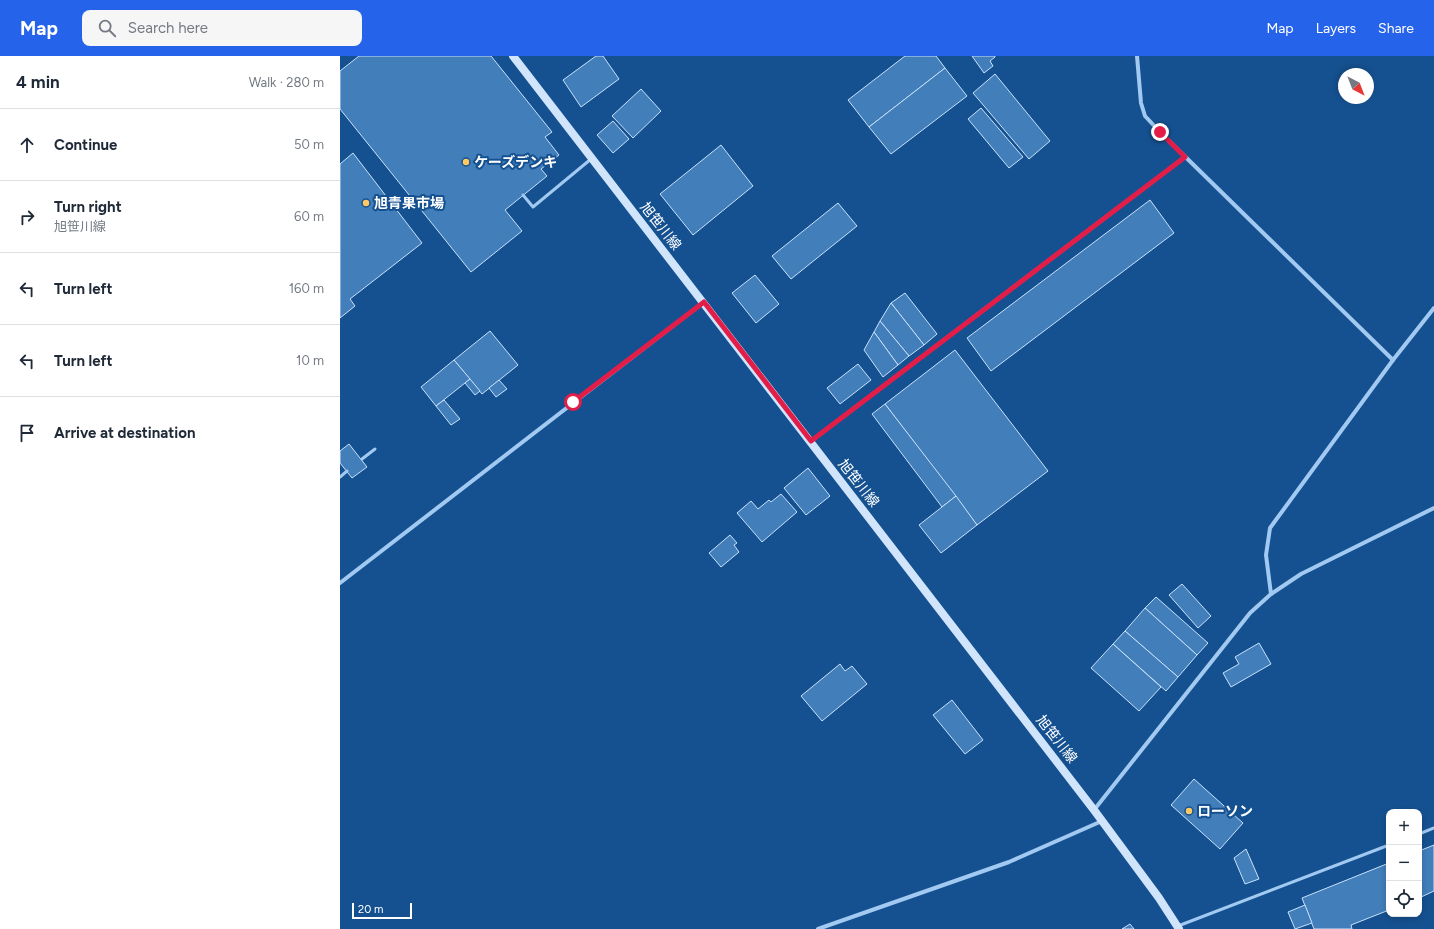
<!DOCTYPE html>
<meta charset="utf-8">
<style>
:root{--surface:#fff;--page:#f6f6f7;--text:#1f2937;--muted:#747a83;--line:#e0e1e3;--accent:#2563eb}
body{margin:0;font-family:Figtree,"Noto Sans JP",sans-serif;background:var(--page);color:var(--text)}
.controls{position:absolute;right:12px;bottom:12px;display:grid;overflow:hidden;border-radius:8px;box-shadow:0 2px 6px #0003}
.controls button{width:36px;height:36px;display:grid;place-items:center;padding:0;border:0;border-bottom:1px solid var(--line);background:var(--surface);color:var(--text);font:20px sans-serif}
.compass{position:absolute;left:998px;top:12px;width:36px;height:36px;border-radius:50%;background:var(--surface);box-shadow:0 2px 6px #0003;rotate:138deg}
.scale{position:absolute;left:12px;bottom:10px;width:60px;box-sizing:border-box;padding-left:4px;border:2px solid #fff;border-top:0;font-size:11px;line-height:14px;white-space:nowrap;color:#fff;-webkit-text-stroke:3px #155190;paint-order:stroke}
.stop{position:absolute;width:12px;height:12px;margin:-9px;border:3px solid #e11d48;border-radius:50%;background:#fff}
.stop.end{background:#e11d48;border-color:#fff;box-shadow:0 1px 4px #0008}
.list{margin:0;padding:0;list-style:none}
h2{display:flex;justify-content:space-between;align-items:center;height:52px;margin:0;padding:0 16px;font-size:17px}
h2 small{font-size:13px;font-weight:400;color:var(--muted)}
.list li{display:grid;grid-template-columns:26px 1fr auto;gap:12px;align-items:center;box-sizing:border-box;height:72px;padding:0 16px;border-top:1px solid var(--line)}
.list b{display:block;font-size:15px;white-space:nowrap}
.list p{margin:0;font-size:13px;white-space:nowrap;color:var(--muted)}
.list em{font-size:13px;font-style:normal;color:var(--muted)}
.icon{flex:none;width:22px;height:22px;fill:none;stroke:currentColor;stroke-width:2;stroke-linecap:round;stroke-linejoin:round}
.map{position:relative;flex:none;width:1094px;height:873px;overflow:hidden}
header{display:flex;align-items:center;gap:24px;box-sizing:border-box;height:56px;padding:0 20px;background:var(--accent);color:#fff}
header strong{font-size:19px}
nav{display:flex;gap:22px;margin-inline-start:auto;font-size:14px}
.search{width:280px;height:36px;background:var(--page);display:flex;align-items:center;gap:10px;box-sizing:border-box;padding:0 14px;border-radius:8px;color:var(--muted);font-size:15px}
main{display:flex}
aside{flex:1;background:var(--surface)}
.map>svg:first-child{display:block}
</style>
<header>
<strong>Map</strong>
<div class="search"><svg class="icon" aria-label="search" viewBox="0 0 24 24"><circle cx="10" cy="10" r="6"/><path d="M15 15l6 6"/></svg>Search here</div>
<nav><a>Map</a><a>Layers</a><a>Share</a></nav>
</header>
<main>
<aside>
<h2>4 min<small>Walk · 280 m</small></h2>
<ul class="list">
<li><svg class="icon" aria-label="ahead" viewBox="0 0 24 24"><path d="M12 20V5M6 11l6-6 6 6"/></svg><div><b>Continue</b></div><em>50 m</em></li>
<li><svg class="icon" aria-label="right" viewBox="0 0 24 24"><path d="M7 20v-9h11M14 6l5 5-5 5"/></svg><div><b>Turn right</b><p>旭笹川線</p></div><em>60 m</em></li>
<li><svg class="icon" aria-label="left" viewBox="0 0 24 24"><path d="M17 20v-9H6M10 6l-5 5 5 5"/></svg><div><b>Turn left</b></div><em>160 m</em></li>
<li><svg class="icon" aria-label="left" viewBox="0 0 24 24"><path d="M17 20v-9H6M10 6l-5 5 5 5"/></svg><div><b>Turn left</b></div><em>10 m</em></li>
<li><svg class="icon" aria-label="arrive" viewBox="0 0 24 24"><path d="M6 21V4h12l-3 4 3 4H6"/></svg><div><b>Arrive at destination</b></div></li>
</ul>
</aside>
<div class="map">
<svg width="1094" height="873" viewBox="0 0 1094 873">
<rect width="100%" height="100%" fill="#155190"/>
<!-- building -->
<g fill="#427eba" stroke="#c8e2fc">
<path d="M19,0H151L212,76L205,81L219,99L201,113L207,120L165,154L182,175L131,216L0,53V15Z"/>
<path d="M256,0H263L279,23L241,51L223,24Z"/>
<path d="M565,0H596L605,12L529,71L508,44Z"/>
<path d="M632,0H655V1L650,5L653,10L644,17Z"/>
<path d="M605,12L627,40L551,98L529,71Z"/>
<path d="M655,18L710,85L689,103L633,37Z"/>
<path d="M301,33L321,55L293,82L272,60Z"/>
<path d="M641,52L683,101L669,112L628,63Z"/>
<path d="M273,65L289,83L273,97L257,79Z"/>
<path d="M381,89L413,130L353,179L320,138Z"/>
<path d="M13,97L82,187L10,243L15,250L0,262V108Z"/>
<path d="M810,144L834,177L651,315L627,282Z"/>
<path d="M498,147L517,170L451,223L432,200Z"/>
<path d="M415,219L439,248L416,267L392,237Z"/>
<path d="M565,237L597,278L584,289L551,247Z"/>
<path d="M551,247L584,289L569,300L540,265Z"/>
<path d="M540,265L569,300L558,309L534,276Z"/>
<path d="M150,275L178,309L142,338L114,304Z"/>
<path d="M534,276L558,309L543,321L524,294Z"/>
<path d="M615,294L708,415L637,469L545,348Z"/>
<path d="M114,304L130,323L96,350L81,331Z"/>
<path d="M518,308L531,324L500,348L487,332Z"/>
<path d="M130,323L140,335L135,339L125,327Z"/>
<path d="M159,324L167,333L156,341L149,332Z"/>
<path d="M104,344L120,363L111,369L96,350Z"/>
<path d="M545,348L616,440L602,451L532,358Z"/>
<path d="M9,388L27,411L12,422L0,407V395Z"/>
<path d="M468,412L490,440L466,459L444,432Z"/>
<path d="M441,438L457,456L422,486L397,457L411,445L418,453L429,444L431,446Z"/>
<path d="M616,440L637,469L601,497L579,469Z"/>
<path d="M390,479L397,487L394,489L399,496L381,511L369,497Z"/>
<path d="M842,528L871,560L858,572L829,539Z"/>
<path d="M816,541L868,587L857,599L805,552Z"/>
<path d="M805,552L857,599L838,621L785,575Z"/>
<path d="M785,575L838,621L826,635L773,588Z"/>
<path d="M919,587L931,608L891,631L883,617L899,608L895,601Z"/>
<path d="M773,588L821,631L799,655L751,612Z"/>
<path d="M500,608L505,615L512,610L527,628L482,665L461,640Z"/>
<path d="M612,644L643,684L625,698L593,659Z"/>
<path d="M854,723L903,767L880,793L831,749Z"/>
<path d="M1094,789V835L1079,842V795Z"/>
<path d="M906,793L919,823L905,828L894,802Z"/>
<path d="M1049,807V854L1011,869L1012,873H974L962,842Z"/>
<path d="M965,849L972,867L955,873L948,856Z"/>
<path d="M790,868L794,873H782Z"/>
</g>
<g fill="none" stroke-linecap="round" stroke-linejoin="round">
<!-- service -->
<g stroke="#a1c9f1" stroke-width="3">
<path d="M183,139L193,151L251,103"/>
<path d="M22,403L35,393"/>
<path d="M0,421L7,415"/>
<path d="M1079,778L1094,772"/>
<path d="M838,870L1049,789"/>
</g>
<!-- minor -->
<g stroke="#a1c9f1" stroke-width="4">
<path d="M797,0L801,47L805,60L820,76L1053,304"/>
<path d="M471,385L845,101"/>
<path d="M0,527L364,246"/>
<path d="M931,538L926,499L930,472L1053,304L1094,252"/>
<path d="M754,754L910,557L931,538L961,518L1094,452"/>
<path d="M478,873L669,806L762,765"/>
</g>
<!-- secondary -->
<path stroke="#d0e5fb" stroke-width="8" d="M173,0L754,754L819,842L839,873"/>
</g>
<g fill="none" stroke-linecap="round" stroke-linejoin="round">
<!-- route -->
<path stroke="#e11d48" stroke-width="5" d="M233,346L364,246L471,385L845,101L820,76"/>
</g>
<!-- markers -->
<g fill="#ffc961" stroke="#155190" stroke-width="1.5">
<circle cx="126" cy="106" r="4"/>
<circle cx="26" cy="147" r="4"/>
<circle cx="849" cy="755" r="4"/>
</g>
<g text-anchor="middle" stroke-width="4" stroke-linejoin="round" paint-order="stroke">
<!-- poi labels -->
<g font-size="14" font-weight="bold" fill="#fff" stroke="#155190" text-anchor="start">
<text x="134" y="111">ケーズデンキ</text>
<text x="34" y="152">旭青果市場</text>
<text x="857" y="760">ローソン</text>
</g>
<!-- street labels -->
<g font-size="14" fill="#fff" stroke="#155190">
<text transform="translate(321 170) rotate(52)" y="5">旭笹川線</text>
<text transform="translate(519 427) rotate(52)" y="5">旭笹川線</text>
<text transform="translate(717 683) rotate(52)" y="5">旭笹川線</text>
</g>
</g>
</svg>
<div class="controls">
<button>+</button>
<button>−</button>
<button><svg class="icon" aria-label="locate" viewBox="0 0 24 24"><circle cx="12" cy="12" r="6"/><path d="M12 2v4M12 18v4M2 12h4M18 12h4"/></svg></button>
</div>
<svg class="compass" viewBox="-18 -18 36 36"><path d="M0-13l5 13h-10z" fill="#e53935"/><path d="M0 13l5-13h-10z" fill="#747a83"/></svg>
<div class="scale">20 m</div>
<div class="stop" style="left:233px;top:346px"></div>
<div class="stop end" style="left:820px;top:76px"></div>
</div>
</main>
